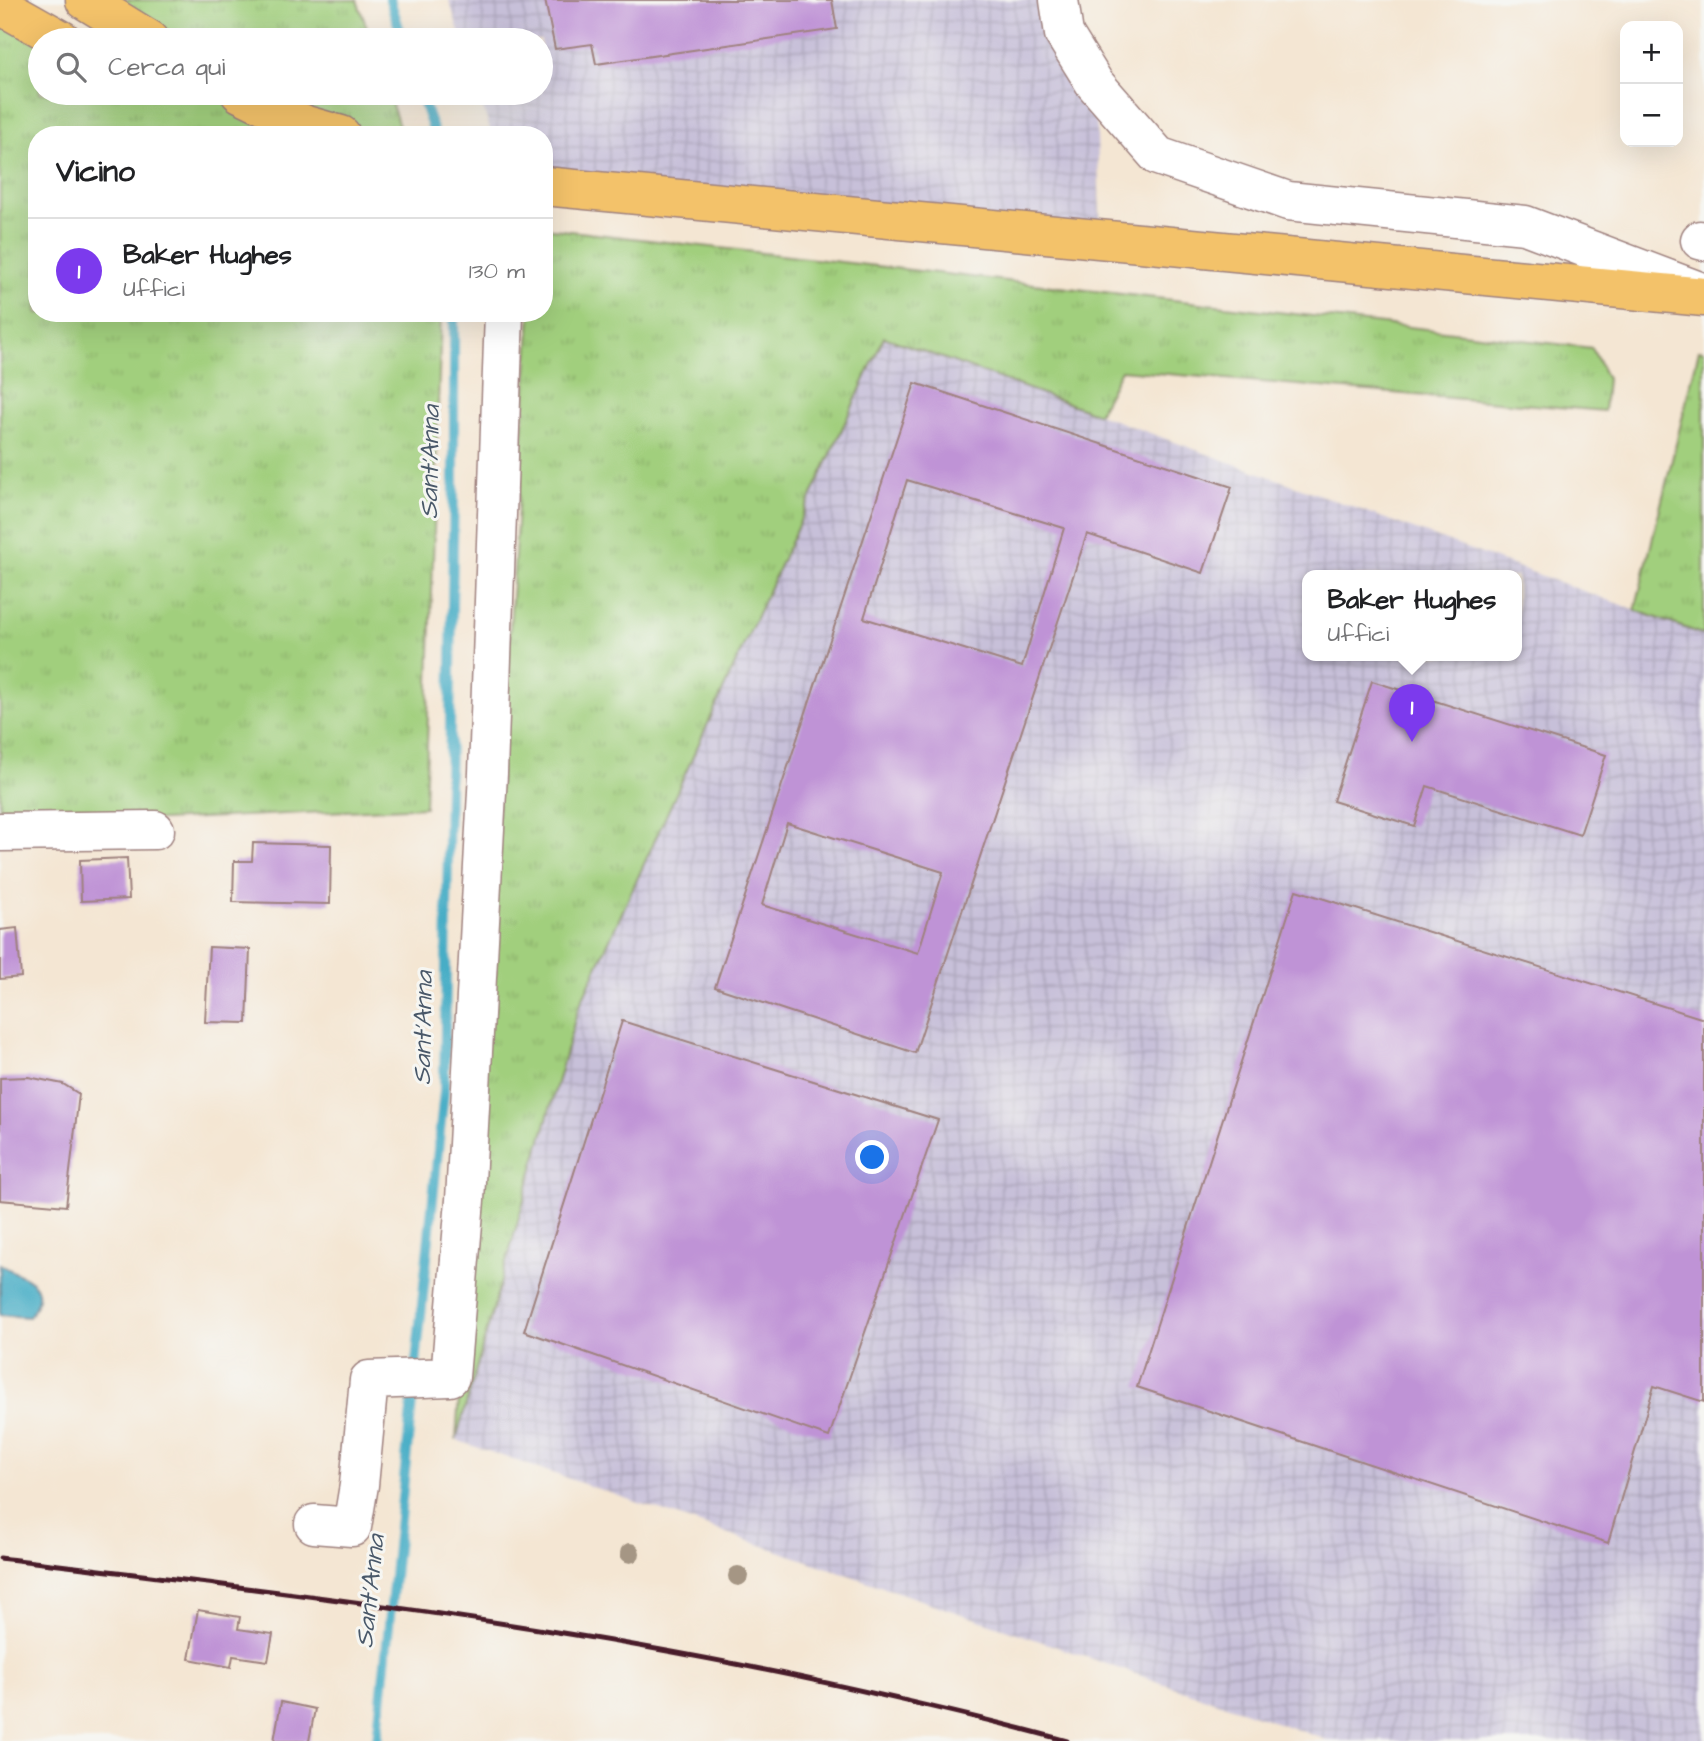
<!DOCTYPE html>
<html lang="it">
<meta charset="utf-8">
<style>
:root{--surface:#fff;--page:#f6f6f6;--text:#202124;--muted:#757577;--line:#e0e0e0;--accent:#7c3aed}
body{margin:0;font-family:"Architects Daughter",sans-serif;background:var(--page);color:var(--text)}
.controls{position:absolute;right:21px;top:21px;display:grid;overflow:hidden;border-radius:14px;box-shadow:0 7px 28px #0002}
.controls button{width:63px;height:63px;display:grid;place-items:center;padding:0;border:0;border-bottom:2px solid var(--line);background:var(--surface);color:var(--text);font:35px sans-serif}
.you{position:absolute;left:873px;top:1158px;width:24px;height:24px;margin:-18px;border:5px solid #fff;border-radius:50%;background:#1a73e8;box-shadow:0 0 0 10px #1a73e833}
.badge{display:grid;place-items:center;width:46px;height:46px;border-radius:50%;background:var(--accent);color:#fff;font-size:23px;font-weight:700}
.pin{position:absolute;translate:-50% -58px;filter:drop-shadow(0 2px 4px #0008)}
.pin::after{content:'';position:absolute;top:37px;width:24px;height:21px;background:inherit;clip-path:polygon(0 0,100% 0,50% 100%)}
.popup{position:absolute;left:1302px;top:570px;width:220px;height:91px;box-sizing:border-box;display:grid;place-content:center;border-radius:14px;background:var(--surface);filter:drop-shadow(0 2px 5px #0005);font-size:23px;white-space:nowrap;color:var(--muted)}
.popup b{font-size:26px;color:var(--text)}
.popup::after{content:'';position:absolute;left:50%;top:100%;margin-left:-14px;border:14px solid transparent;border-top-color:var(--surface)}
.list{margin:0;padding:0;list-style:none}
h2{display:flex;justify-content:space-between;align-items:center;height:91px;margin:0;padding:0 28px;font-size:30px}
h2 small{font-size:23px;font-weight:400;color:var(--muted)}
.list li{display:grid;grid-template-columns:46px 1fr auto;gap:21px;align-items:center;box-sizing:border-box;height:105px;padding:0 28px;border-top:2px solid var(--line)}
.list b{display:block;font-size:26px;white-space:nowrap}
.list p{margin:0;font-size:23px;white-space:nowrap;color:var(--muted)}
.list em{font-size:23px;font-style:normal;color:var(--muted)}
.icon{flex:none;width:38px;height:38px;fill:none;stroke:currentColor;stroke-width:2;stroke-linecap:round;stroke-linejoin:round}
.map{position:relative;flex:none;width:1704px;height:1741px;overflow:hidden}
.search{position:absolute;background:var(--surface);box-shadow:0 7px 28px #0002;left:28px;top:28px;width:525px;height:77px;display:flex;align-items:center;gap:18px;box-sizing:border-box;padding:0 24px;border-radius:38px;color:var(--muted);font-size:26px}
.panel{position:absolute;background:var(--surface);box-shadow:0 7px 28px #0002;left:28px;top:126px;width:525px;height:196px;border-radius:28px}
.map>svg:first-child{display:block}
</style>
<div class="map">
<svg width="1704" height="1741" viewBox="0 0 1704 1741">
<defs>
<pattern id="industrial-grid" width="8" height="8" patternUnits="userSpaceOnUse" patternTransform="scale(1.75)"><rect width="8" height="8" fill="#c7c0d9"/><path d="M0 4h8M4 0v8" fill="none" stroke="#aca5ba"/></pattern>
<pattern id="grass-tufts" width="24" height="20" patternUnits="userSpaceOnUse" patternTransform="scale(1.75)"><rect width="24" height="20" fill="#a1cf7d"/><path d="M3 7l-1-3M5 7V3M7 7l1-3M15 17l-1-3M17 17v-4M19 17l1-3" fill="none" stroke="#8cb16c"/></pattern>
</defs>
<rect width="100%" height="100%" fill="#f6f6f2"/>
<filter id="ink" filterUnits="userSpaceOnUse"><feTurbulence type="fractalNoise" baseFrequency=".0143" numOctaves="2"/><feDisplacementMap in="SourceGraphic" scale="14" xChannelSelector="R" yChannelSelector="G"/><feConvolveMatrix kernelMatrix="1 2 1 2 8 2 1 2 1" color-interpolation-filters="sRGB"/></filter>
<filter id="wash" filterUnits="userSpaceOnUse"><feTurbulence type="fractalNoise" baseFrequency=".00686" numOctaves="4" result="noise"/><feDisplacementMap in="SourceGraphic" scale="28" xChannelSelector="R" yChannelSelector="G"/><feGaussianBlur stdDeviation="1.57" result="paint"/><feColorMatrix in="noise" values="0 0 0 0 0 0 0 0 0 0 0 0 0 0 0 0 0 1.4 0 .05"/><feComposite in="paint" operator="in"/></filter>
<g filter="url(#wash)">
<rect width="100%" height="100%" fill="#f4e6d3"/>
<!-- industrial -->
<g fill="url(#industrial-grid)" fill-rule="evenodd">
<path d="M449,0H1059L1095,84L1101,239L544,186V135H492L478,93H541V40H462Z"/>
<path d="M884,336L1704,635V1741H1330L456,1440L578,1009ZM1307,576H1517V656H1307Z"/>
</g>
<!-- grass -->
<g fill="url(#grass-tufts)" stroke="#767754" stroke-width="2">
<path d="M85,0H357L371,40H150Z"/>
<path d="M0,5L40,40V93H388L402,135H37V313H441L425,807L0,828Z"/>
<path d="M544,228L1592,348L1607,379L1604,411L1121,370L1098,414L884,337L578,1009L456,1440L531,313H544Z"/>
<path d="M1699,350L1704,351V635L1635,610Z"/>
</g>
<!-- water -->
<path fill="#47adc6" stroke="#486678" stroke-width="2" d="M0,1264C21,1279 55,1280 29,1317L0,1315Z"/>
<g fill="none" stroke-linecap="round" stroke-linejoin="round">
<!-- stream -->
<g stroke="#47adc6" stroke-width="10">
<path d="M390,0L403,40"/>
<path d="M420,93L435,135"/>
<path d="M377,1741L444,1092L454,484V313"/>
</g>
</g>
<g id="blocks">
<!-- building -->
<g fill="#bf93d6" fill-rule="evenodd">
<path d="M545,0H832L837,29L596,64L592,44L555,49Z"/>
<path d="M915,383L1232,487L1203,573L1087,534L915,1053L715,987ZM907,480L1064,528L1022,667L864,618ZM787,823L943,872L918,953L762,905Z"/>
<path d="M1372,681L1606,755L1580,835L1427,786L1414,826L1333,801Z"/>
<path d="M253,843L331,845L330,904L233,902L234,861H252Z"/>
<path d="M127,858L129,899L81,901L80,860Z"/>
<path d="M1296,890L1704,1019V1402L1654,1386L1608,1543L1137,1387Z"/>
<path d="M17,928L21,977L0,979V930Z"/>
<path d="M209,947L250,949L247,1023L205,1022Z"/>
<path d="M622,1021L938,1120L829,1437L524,1331Z"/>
<path d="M28,1077L63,1084L79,1094L66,1206L0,1200V1078Z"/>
<path d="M198,1610L240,1617L238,1629L273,1634L268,1661L233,1656L231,1667L189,1659Z"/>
<path d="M281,1702L315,1709L309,1741H274Z"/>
</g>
</g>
</g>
<g filter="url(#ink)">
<use href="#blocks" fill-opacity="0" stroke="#9f827f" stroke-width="2"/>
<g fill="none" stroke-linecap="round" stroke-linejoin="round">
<!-- minor casing -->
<g stroke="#9f827f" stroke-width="41">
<g id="minor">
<path d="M1059,0L1064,34L1095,84L1158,156L1288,201L1525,225L1699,291"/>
<path d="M1700,240L1704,241"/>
<path d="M0,832L155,830"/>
<path d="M314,1524L352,1527L359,1485L369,1380L450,1377L465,1200L488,773L504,313"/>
</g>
</g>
<!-- major casing -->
<g stroke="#9f827f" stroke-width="41">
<g id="major">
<path d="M85,0L150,40"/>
<path d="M0,5L62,40"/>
<path d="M240,93L306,125L341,135"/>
<path d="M544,186L1704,297"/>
</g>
</g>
<!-- minor -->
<use href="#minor" stroke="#fff" stroke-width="38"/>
<!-- major -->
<use href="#major" stroke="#f3c26a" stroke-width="38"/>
<!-- rail -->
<path stroke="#4a1f2b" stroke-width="5" d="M0,1558C302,1594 602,1629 898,1699C954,1712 1011,1725 1067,1741"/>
</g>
<!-- trees -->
<g fill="#a59684">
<circle cx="630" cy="1553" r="10"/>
<circle cx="738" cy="1576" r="10"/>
</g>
</g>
<g text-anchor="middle" stroke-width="6" stroke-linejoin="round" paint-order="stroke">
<!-- water labels -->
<g font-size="26" font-style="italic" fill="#495869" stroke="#f6f6f2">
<text transform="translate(429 462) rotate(-89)" y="9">Sant'Anna</text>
<text transform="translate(422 1028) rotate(-89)" y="9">Sant'Anna</text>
<text transform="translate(369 1591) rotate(-84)" y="9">Sant'Anna</text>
</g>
</g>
</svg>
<div class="controls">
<button>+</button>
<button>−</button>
</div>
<div class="you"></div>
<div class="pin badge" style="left:1412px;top:742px">1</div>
<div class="popup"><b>Baker Hughes</b>Uffici</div>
<div class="search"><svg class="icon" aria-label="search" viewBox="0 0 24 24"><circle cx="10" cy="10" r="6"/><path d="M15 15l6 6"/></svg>Cerca qui</div>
<section class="panel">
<h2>Vicino<small></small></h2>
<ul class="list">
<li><span class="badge">1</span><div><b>Baker Hughes</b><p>Uffici</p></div><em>130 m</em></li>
</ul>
</section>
</div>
